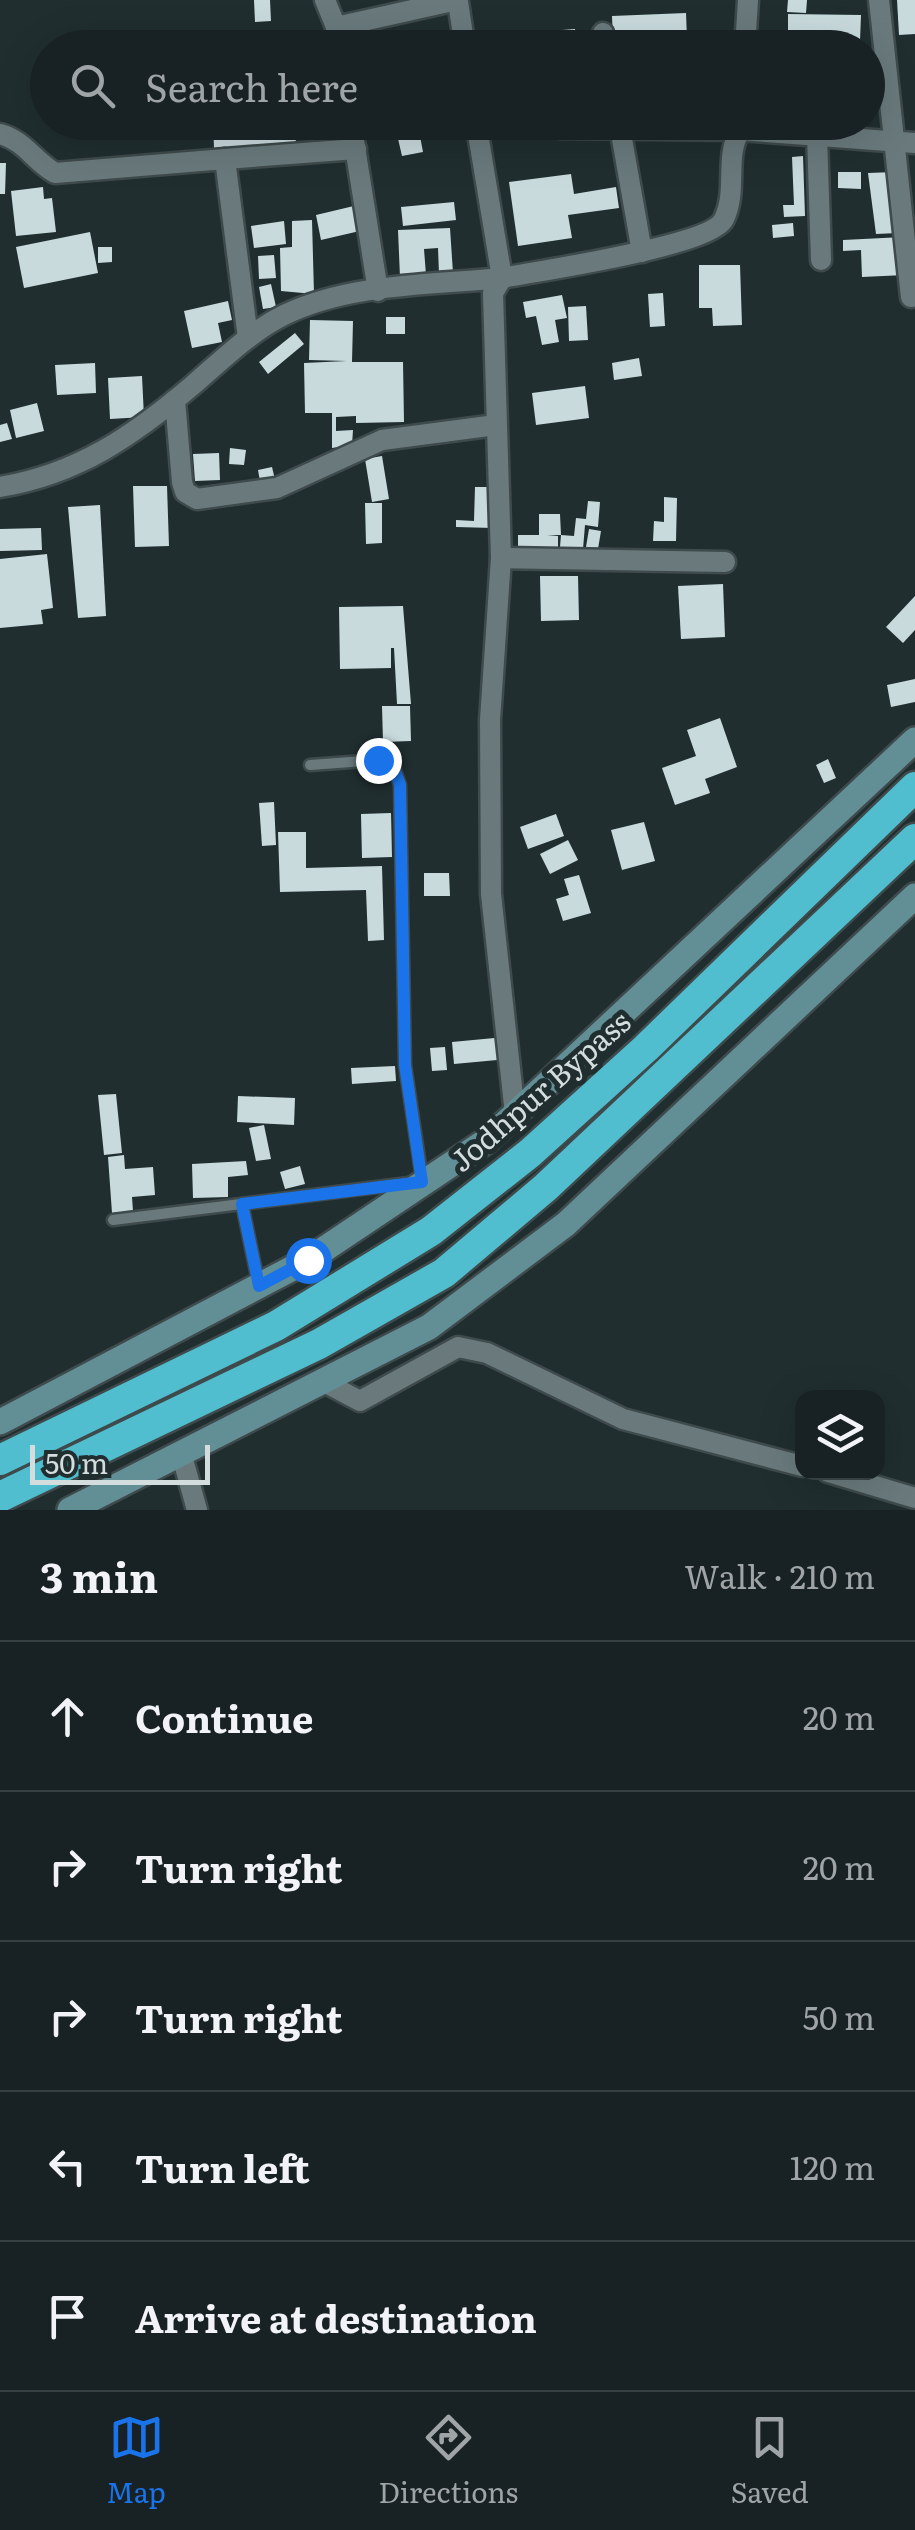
<!DOCTYPE html>
<meta charset="utf-8">
<style>
:root{--surface:#182224;--page:#252f31;--text:#f1f3f6;--muted:#9fa4a6;--line:#363f41;--accent:#1a73e8}
body{margin:0;font-family:Literata,serif;background:var(--page);color:var(--text)}
.controls{position:absolute;right:30px;bottom:30px;display:grid;overflow:hidden;border-radius:20px;box-shadow:0 10px 40px #0002}
.controls button{width:90px;height:90px;display:grid;place-items:center;padding:0;border:0;border-bottom:2px solid var(--line);background:var(--surface);color:var(--text);font:50px sans-serif}
.scale{position:absolute;left:30px;bottom:25px;width:180px;box-sizing:border-box;padding-left:10px;border:5px solid #d4ddde;border-top:0;font-size:28px;line-height:35px;white-space:nowrap;color:#d4ddde;-webkit-text-stroke:8px #202e30;paint-order:stroke}
.stop{position:absolute;width:30px;height:30px;margin:-22px;border:8px solid #1a73e8;border-radius:50%;background:#fff}
.stop.end{background:#1a73e8;border-color:#fff;box-shadow:0 2px 10px #0008}
.list{margin:0;padding:0;list-style:none}
h2{display:flex;justify-content:space-between;align-items:center;height:130px;margin:0;padding:0 40px;font-size:42px}
h2 small{font-size:32px;font-weight:400;color:var(--muted)}
.list li{display:grid;grid-template-columns:65px 1fr auto;gap:30px;align-items:center;box-sizing:border-box;height:150px;padding:0 40px;border-top:2px solid var(--line)}
.list b{display:block;font-size:38px;white-space:nowrap}
.list em{font-size:32px;font-style:normal;color:var(--muted)}
.icon{flex:none;width:55px;height:55px;fill:none;stroke:currentColor;stroke-width:2;stroke-linecap:round;stroke-linejoin:round}
.map{position:relative;flex:none;width:915px;height:1510px;overflow:hidden}
.search{position:absolute;background:var(--surface);box-shadow:0 10px 40px #0002;left:30px;right:30px;top:30px;height:110px;display:flex;align-items:center;gap:25px;box-sizing:border-box;padding:0 35px;border-radius:55px;color:var(--muted);font-size:38px}
.sheet{height:880px;background:var(--surface)}
nav{display:flex;justify-content:space-around;align-items:center;box-sizing:border-box;height:140px;border-top:2px solid var(--line);background:var(--surface);font-size:28px;color:var(--muted)}
nav a{display:grid;justify-items:center;gap:5px}
nav .on{color:var(--accent)}
.map>svg:first-child{display:block}
</style>
<div class="map">
<svg width="915" height="1510" viewBox="0 0 915 1510">
<rect width="100%" height="100%" fill="#202e30"/>
<!-- building -->
<g fill="#c9dadd">
<path d="M254,0H270L271,21L255,22Z"/>
<path d="M788,0H807L806,13L787,12Z"/>
<path d="M897,0H915V34L899,35Z"/>
<path d="M686,13L687,39L613,42L612,16Z"/>
<path d="M788,14L861,15L860,41H818V48H758V35L788,36Z"/>
<path d="M575,29L576,48H549V31Z"/>
<path d="M213,122H295L296,146L214,148Z"/>
<path d="M418,125L423,152L402,156L396,130Z"/>
<path d="M803,156L805,216L784,217L783,205H794L792,157Z"/>
<path d="M0,163H6L5,194H0Z"/>
<path d="M838,172H861V189L838,188Z"/>
<path d="M895,172L898,233L876,234L868,173Z"/>
<path d="M571,174L574,194L616,187L619,208L568,215L572,238L518,246L509,182Z"/>
<path d="M43,187L44,199L52,198L56,232L16,236L11,191Z"/>
<path d="M454,202L456,220L403,226L401,207Z"/>
<path d="M358,205L364,230L321,240L316,215Z"/>
<path d="M312,220L314,294L281,291L280,248L292,247V221Z"/>
<path d="M284,221L286,244L254,248L251,226Z"/>
<path d="M793,223L794,236L773,238L772,225Z"/>
<path d="M450,228L453,273L439,274L438,248L424,249L426,275L400,277L398,230Z"/>
<path d="M90,232L98,273L24,288L16,247Z"/>
<path d="M903,237L905,275L862,277L861,250L843,251V240Z"/>
<path d="M98,247H112V262L98,263Z"/>
<path d="M274,255L276,278L259,279L258,256Z"/>
<path d="M699,265H740L742,325L713,326L712,308H699Z"/>
<path d="M271,284L276,307L263,309L259,287Z"/>
<path d="M663,293L665,326L650,327L648,294Z"/>
<path d="M562,295L567,318L555,320L559,342L542,345L536,316L526,318L523,302Z"/>
<path d="M228,301L232,320L218,323L222,342L192,348L184,311Z"/>
<path d="M586,306L588,340L569,341L568,307Z"/>
<rect x="386" y="317" width="19" height="17"/>
<path d="M310,320L353,321L352,362H403L404,422L356,423V416L336,417V431L353,430L352,445L332,448V413H305L304,363L347,361L309,360Z"/>
<path d="M295,333L304,344L268,374L259,362Z"/>
<path d="M639,358L642,376L614,380L612,363Z"/>
<path d="M95,363L96,393L57,395L55,365Z"/>
<path d="M142,376L144,417L110,419L108,378Z"/>
<path d="M585,386L589,418L536,425L532,393Z"/>
<path d="M37,403L44,431L16,438L10,410Z"/>
<path d="M7,423L12,439L0,442V425Z"/>
<path d="M230,448L246,450L244,465L229,464Z"/>
<path d="M219,453L220,480L195,481L193,454Z"/>
<path d="M382,456L389,499L372,502L365,459Z"/>
<path d="M272,467L276,484L261,487L258,470Z"/>
<path d="M133,486H167L169,546L135,547Z"/>
<path d="M475,487H494L493,528L456,527V520L474,521Z"/>
<path d="M664,497L677,498L676,541H653L654,521L664,522Z"/>
<path d="M588,501L600,502L598,527L585,525L583,549L560,547L561,535L574,536L576,518L586,519Z"/>
<path d="M365,503H382V543L366,544Z"/>
<path d="M100,505L106,616L78,618L68,507Z"/>
<path d="M539,514H560L561,535H547L558,536V552L518,551V535H539Z"/>
<path d="M41,528L42,550L0,551V529Z"/>
<path d="M589,529L601,531L598,549L586,547Z"/>
<path d="M47,554L53,608L41,610L43,624L0,628V559Z"/>
<path d="M540,576H578L579,620L541,621Z"/>
<path d="M723,584L725,637L681,639L678,586Z"/>
<path d="M915,596V630L903,643L886,627Z"/>
<path d="M403,606L411,704H397L394,648H391V668L340,669L339,607Z"/>
<path d="M915,679V702L891,707L887,685Z"/>
<path d="M382,706H410L411,741L383,742Z"/>
<path d="M720,718L737,767L705,779L710,793L675,805L662,768L696,756L687,730Z"/>
<path d="M828,759L836,778L824,783L816,765Z"/>
<path d="M274,802L276,845L262,846L259,803Z"/>
<path d="M391,813L392,857L362,858L361,814Z"/>
<path d="M556,814L564,836L528,849L520,827Z"/>
<path d="M644,822L655,861L622,870L611,830Z"/>
<path d="M278,832H306V868L382,866L384,940L368,941L366,890L280,892Z"/>
<path d="M568,840L578,860L550,874L540,854Z"/>
<path d="M424,873H449L450,896H424Z"/>
<path d="M579,875L591,913L563,921L556,899L569,895L564,879Z"/>
<path d="M505,1037L508,1059L454,1064L452,1042Z"/>
<path d="M445,1047L447,1070L432,1071L430,1048Z"/>
<path d="M395,1066L396,1081L352,1084L351,1068Z"/>
<path d="M116,1094L122,1153L104,1155L98,1095Z"/>
<path d="M238,1096L295,1098L294,1125L237,1122Z"/>
<path d="M264,1125L271,1159L256,1161L249,1128Z"/>
<path d="M124,1155L125,1169L153,1167L155,1195L132,1197L133,1211L112,1213L108,1157Z"/>
<path d="M246,1161L248,1175L228,1177V1197L193,1198L192,1164Z"/>
<path d="M300,1166L305,1184L285,1189L280,1172Z"/>
</g>
<g fill="none" stroke-linecap="round" stroke-linejoin="round">
<!-- lane casing -->
<g stroke="#3e4a4b" stroke-width="15">
<g id="lane">
<path d="M310,765L378,760L394,768L400,785L405,1065L422,1179"/>
<path d="M242,1204L259,1286"/>
<path d="M113,1220L409,1183"/>
</g>
</g>
<!-- street casing -->
<g stroke="#3e4a4b" stroke-width="25">
<g id="street">
<path d="M325,0L336,27L457,0"/>
<path d="M879,0L911,297"/>
<path d="M458,2L465,48"/>
<path d="M336,27L340,48"/>
<path d="M603,33L605,48"/>
<path d="M745,48L748,0"/>
<path d="M351,122L378,291"/>
<path d="M544,122L560,128L740,130V122"/>
<path d="M619,122L642,252"/>
<path d="M0,134C25,141 33,160 55,173L225,159L248,338"/>
<path d="M817,135L821,260"/>
<path d="M225,159L356,149"/>
<path d="M175,400L182,482L185,492L197,499L277,488L382,440L496,425"/>
<path d="M0,487C78,474 133,436 193,385C222,360 250,332 284,315C349,283 432,285 502,278L476,122"/>
<path d="M501,558L725,562"/>
<path d="M515,1114L491,894L490,720L501,558L493,293L502,278C538,271 711,246 724,219C738,190 724,158 740,130L915,143"/>
<path d="M324,1382L360,1401L458,1347L487,1353L623,1419L802,1466"/>
<path d="M182,1456L197,1510"/>
<path d="M828,1472L915,1498"/>
</g>
</g>
<!-- secondary casing -->
<g stroke="#3e4a4b" stroke-width="30">
<g id="secondary">
<path d="M0,1422L308,1260L486,1141L915,740"/>
<path d="M70,1510L429,1327L566,1224L915,896"/>
</g>
</g>
<!-- highway casing -->
<g stroke="#3e4a4b" stroke-width="35">
<g id="highway">
<path d="M0,1460L276,1326L431,1231L530,1153L646,1048L915,787"/>
<path d="M0,1497L319,1344L444,1273L546,1187L915,839"/>
</g>
</g>
<!-- lane -->
<use href="#lane" stroke="#6a7a7c" stroke-width="10"/>
<!-- street -->
<use href="#street" stroke="#6a7a7c" stroke-width="20"/>
<!-- secondary -->
<use href="#secondary" stroke="#628e95" stroke-width="25"/>
<!-- highway -->
<use href="#highway" stroke="#50bece" stroke-width="30"/>
</g>
<g fill="none" stroke-linecap="round" stroke-linejoin="round">
<!-- route -->
<path stroke="#1a73e8" stroke-width="12" d="M308,1260L259,1286L242,1204L422,1182L405,1065L400,785L394,768L378,760"/>
</g>
<g text-anchor="middle" stroke-width="10" stroke-linejoin="round" paint-order="stroke">
<!-- street labels -->
<g font-size="30" fill="#d4ddde" stroke="#202e30">
<text transform="translate(541 1092) rotate(-41)" y="10">Jodhpur Bypass</text>
</g>
</g>
</svg>
<div class="controls">
<button><svg class="icon" aria-label="layers" viewBox="0 0 24 24"><path d="M12 4l9 5-9 5-9-5zM3 14l9 5 9-5"/></svg></button>
</div>
<div class="scale">50 m</div>
<div class="stop" style="left:308px;top:1260px"></div>
<div class="stop end" style="left:378px;top:760px"></div>
<div class="search"><svg class="icon" aria-label="search" viewBox="0 0 24 24"><circle cx="10" cy="10" r="6"/><path d="M15 15l6 6"/></svg>Search here</div>
</div>
<section class="sheet">
<h2>3 min<small>Walk · 210 m</small></h2>
<ul class="list">
<li><svg class="icon" aria-label="ahead" viewBox="0 0 24 24"><path d="M12 20V5M6 11l6-6 6 6"/></svg><div><b>Continue</b></div><em>20 m</em></li>
<li><svg class="icon" aria-label="right" viewBox="0 0 24 24"><path d="M7 20v-9h11M14 6l5 5-5 5"/></svg><div><b>Turn right</b></div><em>20 m</em></li>
<li><svg class="icon" aria-label="right" viewBox="0 0 24 24"><path d="M7 20v-9h11M14 6l5 5-5 5"/></svg><div><b>Turn right</b></div><em>50 m</em></li>
<li><svg class="icon" aria-label="left" viewBox="0 0 24 24"><path d="M17 20v-9H6M10 6l-5 5 5 5"/></svg><div><b>Turn left</b></div><em>120 m</em></li>
<li><svg class="icon" aria-label="arrive" viewBox="0 0 24 24"><path d="M6 21V4h12l-3 4 3 4H6"/></svg><div><b>Arrive at destination</b></div></li>
</ul>
</section>
<nav>
<a class="on"><svg class="icon" aria-label="map" viewBox="0 0 24 24"><path d="M3 6l6-2 6 2 6-2v14l-6 2-6-2-6 2zM9 4v14M15 6v14"/></svg>Map</a>
<a><svg class="icon" aria-label="directions" viewBox="0 0 24 24"><path d="M12 3l9 9-9 9-9-9zM9 14v-3h6M13 9l2 2-2 2"/></svg>Directions</a>
<a><svg class="icon" aria-label="saved" viewBox="0 0 24 24"><path d="M7 4h10v16l-5-4-5 4z"/></svg>Saved</a>
</nav>
